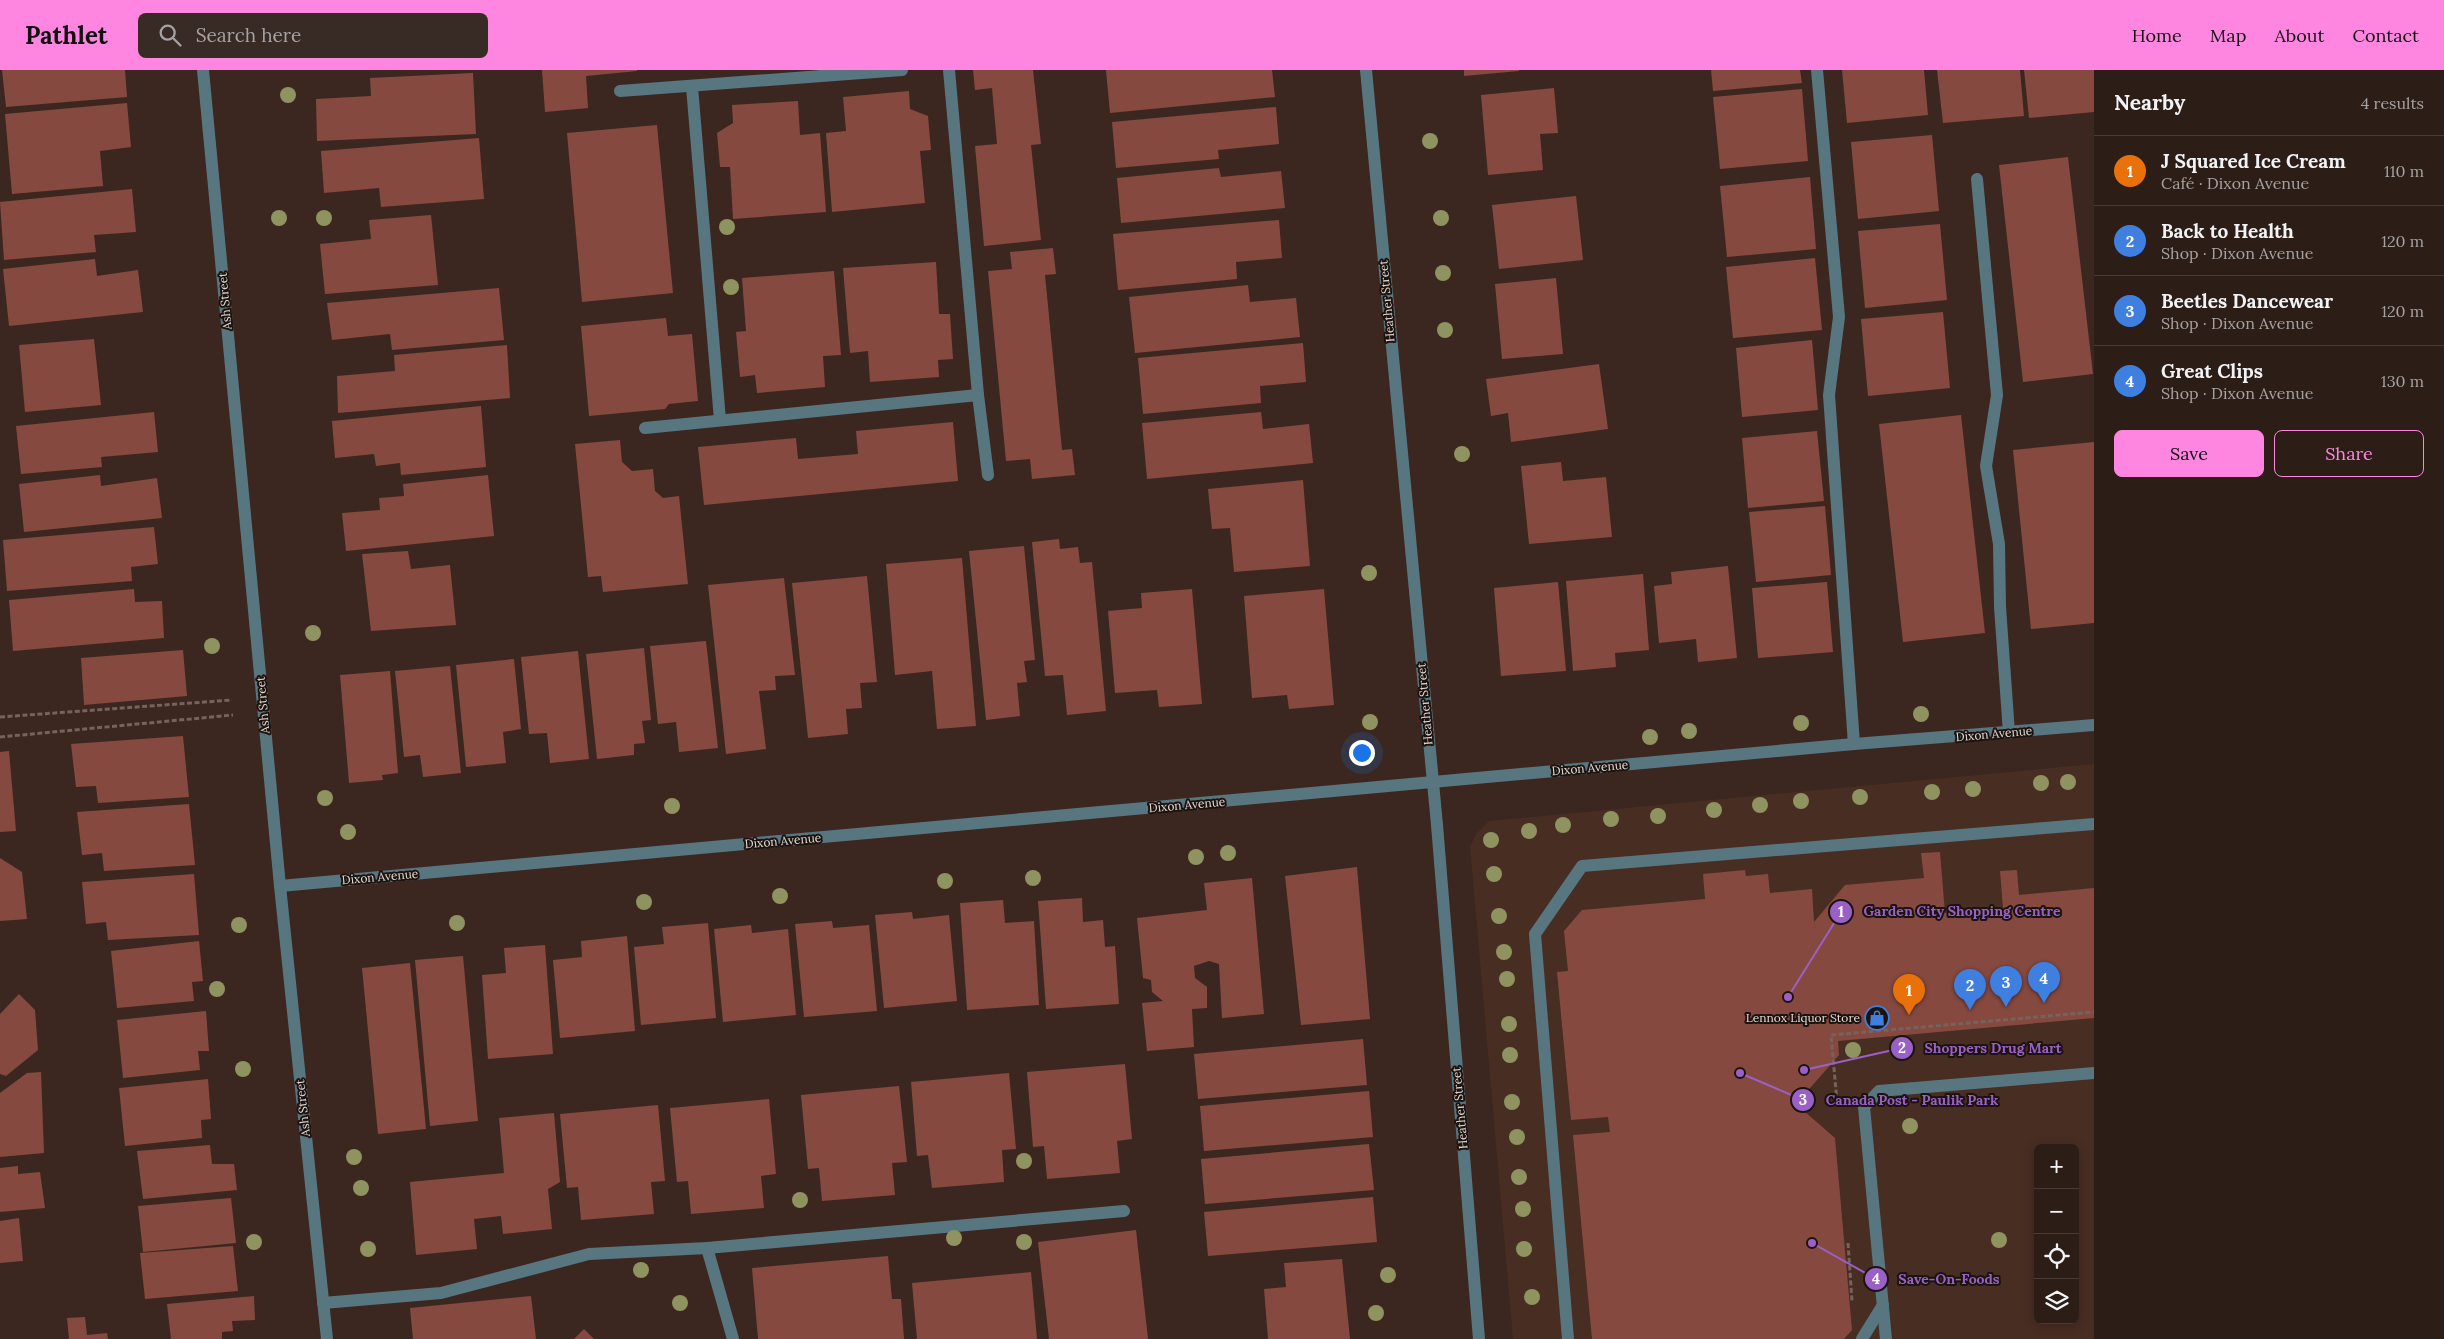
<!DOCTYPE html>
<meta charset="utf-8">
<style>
:root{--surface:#2c1d17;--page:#382a24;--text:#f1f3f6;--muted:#a6a2a1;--line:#483b36;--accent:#fe85e0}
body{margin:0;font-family:Lora,serif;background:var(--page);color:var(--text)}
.controls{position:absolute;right:15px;bottom:15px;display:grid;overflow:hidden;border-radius:8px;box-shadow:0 2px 12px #0003}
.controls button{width:45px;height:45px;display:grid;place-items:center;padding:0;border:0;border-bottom:1px solid var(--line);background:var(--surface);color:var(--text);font:25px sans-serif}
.you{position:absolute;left:1361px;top:682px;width:18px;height:18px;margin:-12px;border:4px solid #fff;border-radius:50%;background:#1a73e8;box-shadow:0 0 0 8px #1a73e833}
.badge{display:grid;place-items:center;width:32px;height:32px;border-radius:50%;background:var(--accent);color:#fff;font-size:16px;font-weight:700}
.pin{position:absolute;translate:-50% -41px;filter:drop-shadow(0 1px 2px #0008)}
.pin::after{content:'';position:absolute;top:26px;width:18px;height:15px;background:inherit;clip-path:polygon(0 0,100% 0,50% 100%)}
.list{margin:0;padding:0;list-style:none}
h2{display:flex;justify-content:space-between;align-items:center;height:65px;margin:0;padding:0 20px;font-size:21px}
h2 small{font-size:16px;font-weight:400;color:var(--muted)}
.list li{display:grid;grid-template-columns:32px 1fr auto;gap:15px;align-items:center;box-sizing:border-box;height:70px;padding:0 20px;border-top:1px solid var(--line)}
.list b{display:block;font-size:19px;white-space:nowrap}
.list p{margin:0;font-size:16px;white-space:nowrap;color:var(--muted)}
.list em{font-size:16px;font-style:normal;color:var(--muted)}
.actions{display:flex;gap:10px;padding:15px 20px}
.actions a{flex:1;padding:11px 0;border:1px solid var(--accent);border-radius:8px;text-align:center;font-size:18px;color:var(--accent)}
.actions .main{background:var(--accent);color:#111}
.icon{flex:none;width:28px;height:28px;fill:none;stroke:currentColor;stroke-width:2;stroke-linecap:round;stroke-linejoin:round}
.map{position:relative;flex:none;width:2094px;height:1269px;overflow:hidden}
header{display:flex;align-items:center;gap:30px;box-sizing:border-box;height:70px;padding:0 25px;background:var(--accent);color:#111}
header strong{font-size:24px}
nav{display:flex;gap:28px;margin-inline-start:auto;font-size:18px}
.search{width:350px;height:45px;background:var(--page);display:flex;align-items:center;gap:12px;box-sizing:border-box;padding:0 18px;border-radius:8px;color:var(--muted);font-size:19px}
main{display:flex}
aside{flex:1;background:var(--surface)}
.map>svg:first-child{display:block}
</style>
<header>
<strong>Pathlet</strong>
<div class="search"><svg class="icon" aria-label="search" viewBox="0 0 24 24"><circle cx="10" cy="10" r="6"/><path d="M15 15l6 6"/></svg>Search here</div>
<nav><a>Home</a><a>Map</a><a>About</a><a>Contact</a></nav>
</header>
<main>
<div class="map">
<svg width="2094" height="1269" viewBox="0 0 2094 1269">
<rect width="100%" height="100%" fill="#3b271f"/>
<!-- built -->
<path fill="#482d23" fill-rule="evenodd" d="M2094,694V1269H1513L1470,776L1477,763L1489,751ZM2038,1078H2075V1250H2038Z"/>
<!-- building -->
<g fill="#864940">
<path d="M2,0H125L127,27L6,37Z"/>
<path d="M542,0H637V1L586,6L588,38L545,42Z"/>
<path d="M973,0H1033L1041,74L1031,75L1041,170L984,176L975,76L997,74L992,18L975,20Z"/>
<path d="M1106,0H1272L1275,27L1110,43Z"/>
<path d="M1464,0H1519V1L1464,6Z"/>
<path d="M1711,0H1800L1802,13L1713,21Z"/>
<path d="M1842,0H1924L1928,45L1847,53Z"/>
<path d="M1937,0H2020L2024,46L1943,53Z"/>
<path d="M2024,0H2094V42L2029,48Z"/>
<path d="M473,3L476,64L317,71L316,29L371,26L370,8Z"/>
<path d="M1554,18L1558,63L1540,64L1543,100L1488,105L1481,25Z"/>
<path d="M1802,19L1808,91L1720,99L1713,27Z"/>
<path d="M909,21L910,39L928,46L931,80L920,81L925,133L832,142L826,63L846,61L843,27Z"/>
<path d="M798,31L800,65L820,63L826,142L733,149L730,97H720L717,63L733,53L732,35Z"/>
<path d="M127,33L131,77L100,81L103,116L12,124L5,44Z"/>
<path d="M1276,37L1279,74L1218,80L1219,89L1116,98L1112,52Z"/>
<path d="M657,55L673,223L582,232L567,63Z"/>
<path d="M1932,65L1939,141L1858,149L1851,72Z"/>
<path d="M479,68L484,129L381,137L379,118L324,123L321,81Z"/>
<path d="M2068,87L2093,304L2023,312L1999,95Z"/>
<path d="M1219,98L1221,107L1281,101L1285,138L1121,153L1117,108Z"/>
<path d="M1810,107L1816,179L1727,187L1720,116Z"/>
<path d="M132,119L136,162L94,165L96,182L4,190L0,132Z"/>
<path d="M1576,126L1583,190L1499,199L1492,135Z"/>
<path d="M431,145L438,215L325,224L320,174L371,169L369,150Z"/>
<path d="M1279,150L1282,188L1236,192L1237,209L1118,220L1113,164Z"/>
<path d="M1940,154L1947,230L1865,238L1858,161Z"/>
<path d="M1053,178L1056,204L1045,205L1062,380L1072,379L1075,405L1032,409L1030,389L1006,391L988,201L1012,199L1010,182Z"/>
<path d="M1815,188L1822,260L1733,268L1726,197Z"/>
<path d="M95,189L97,206L138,200L143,242L9,256L3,199Z"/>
<path d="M936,192L939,244H950L953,289L938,290L939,307L870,312L868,281L850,283L843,198Z"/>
<path d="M834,201L841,285L823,286L825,317L757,323L755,305L740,307L736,262L746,261L742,208Z"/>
<path d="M1556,208L1563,284L1502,289L1495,214Z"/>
<path d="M1248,215L1250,232L1296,228L1300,267L1135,283L1129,227Z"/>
<path d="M499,218L504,270L392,280L390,264L332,270L327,233Z"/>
<path d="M1943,242L1950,318L1868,326L1861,249Z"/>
<path d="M666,248L668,266L692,264L698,331L669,334L665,339L589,346L581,256Z"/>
<path d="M94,269L101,335L25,342L19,275Z"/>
<path d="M1812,270L1818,340L1742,347L1736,278Z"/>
<path d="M1303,273L1306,312L1260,316L1261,333L1143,344L1138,288Z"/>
<path d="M507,275L510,328L338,343L337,306L395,301L394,285Z"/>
<path d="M1599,294L1608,359L1511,372L1508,343L1491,346L1486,309Z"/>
<path d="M481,336L486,397L401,405L400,393L376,396L374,384L335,388L332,351Z"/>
<path d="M154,342L158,382L101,387L102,397L21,404L16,356Z"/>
<path d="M1261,342L1263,359L1309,354L1313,393L1147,409L1142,353Z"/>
<path d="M1961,345L1985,563L1903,572L1879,354Z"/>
<path d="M953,352L958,411L704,435L698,377L796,368L798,389L858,384L856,361Z"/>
<path d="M1817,361L1824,431L1748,438L1742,368Z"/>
<path d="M620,370L622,392L632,401L653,399L655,421L663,428L679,426L688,514L603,522L601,506L588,507L575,374Z"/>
<path d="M2094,372V553L2031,559L2013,380Z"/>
<path d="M1561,392L1563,411L1606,407L1612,467L1529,474L1521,396Z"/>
<path d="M100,405L101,416L157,408L162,448L24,462L19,414Z"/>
<path d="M488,405L494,466L346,481L342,443L380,440L379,428L404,426L403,414Z"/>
<path d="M1303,410L1310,496L1234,502L1230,458L1212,459L1208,419Z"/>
<path d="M1825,436L1831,505L1756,512L1749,442Z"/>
<path d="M154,457L158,494L131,497L132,511L7,521L3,470Z"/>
<path d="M1059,469L1060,479L1078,477L1080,493L1092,492L1106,641L1067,645L1063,605L1045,606L1032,472Z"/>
<path d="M1024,476L1035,590L1024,591L1027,612L1017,613L1020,646L986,650L969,481Z"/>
<path d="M408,481L411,499L450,495L456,555L371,561L362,484Z"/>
<path d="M962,488L976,656L937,659L932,601L895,605L886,494Z"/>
<path d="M1728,496L1737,588L1698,592L1696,569L1659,573L1654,516L1672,514L1671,502Z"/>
<path d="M1643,504L1649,580L1615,583L1616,597L1573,601L1566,511Z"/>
<path d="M867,506L877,612L860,613L862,638L846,639L848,664L808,668L792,513Z"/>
<path d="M784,508L795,605L775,606L776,620L759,621L766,679L726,684L708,515Z"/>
<path d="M1558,512L1566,601L1501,606L1494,518Z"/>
<path d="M1827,512L1833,582L1758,588L1752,518Z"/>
<path d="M134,519L135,532L162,531L164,568L13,581L9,530Z"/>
<path d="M1192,519L1202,634L1159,637L1157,620L1115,623L1108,541L1142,538L1141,523Z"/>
<path d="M1324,519L1334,635L1289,639L1287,625L1252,628L1244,526Z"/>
<path d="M706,571L718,678L679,682L676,652L658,654L650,576Z"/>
<path d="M644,578L651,650L642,651L645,673L634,674V685L597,689L586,584Z"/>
<path d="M183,580L187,626L84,635L81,588Z"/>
<path d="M578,581L589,689L550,693L547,663L529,664L521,587Z"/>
<path d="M514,589L521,659L503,662L506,693L466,697L456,595Z"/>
<path d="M450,596L461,703L423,707L420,685L404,687L395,601Z"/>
<path d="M390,601L398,703L382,705L383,710L349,713L340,605Z"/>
<path d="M183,666L189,727L98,733L96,716L76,717L71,674Z"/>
<path d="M9,681L16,761L0,762V682Z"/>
<path d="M189,734L195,795L104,801L102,783L82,785L77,742Z"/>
<path d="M1940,782L1945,843L2003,838L2000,801L2017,800L2019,825L2094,818V948L1838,971L1839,985L1796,1034L1835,1068L1852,1260L1844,1269H1592L1573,1065L1610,1062L1608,1047L1571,1050L1557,902L1568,901L1564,861L1582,840L1705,829L1703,804L1745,800L1746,806L1768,804L1770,823L1812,819L1814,852L1845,815L1924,808L1921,783Z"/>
<path d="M0,788L22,802L27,849L0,851Z"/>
<path d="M1357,797L1370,949L1301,955L1285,806Z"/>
<path d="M194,804L199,865L108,870L106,852L86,854L82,812Z"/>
<path d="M1252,808L1264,944L1222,948L1219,894L1209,891L1194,896L1195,908L1207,917V938L1192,939L1194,977L1147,981L1142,933L1163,931L1152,922L1151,910L1143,908L1137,848L1207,840L1204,813Z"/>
<path d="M1082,828L1083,852L1103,850L1105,877L1115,876L1119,934L1046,939L1038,831Z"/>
<path d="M1003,830L1005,853L1034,851L1039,935L967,940L960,833Z"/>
<path d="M912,842L913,849L949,845L957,931L884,938L875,845Z"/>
<path d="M832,851L833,858L869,855L877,941L804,947L795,854Z"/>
<path d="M708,853L716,948L641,955L634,877L664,874L662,857Z"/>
<path d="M751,855L752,863L788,859L796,945L723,952L714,859Z"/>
<path d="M627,866L635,961L560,968L553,890L582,887L581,871Z"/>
<path d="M199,871L203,911L192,912L194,931L117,938L111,881Z"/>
<path d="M545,875L553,984L488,989L482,905L506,903L504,878Z"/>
<path d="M463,886L478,1051L430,1056L415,890Z"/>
<path d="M410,893L426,1059L378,1064L362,898Z"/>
<path d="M19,924L35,940L38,980L6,1006L0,1004V944Z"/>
<path d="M206,941L209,981H198L200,1000L123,1008L117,950Z"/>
<path d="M1363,969L1367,1015L1198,1029L1194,984Z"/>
<path d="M1125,994L1132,1069L1117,1071L1120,1103L1047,1109L1044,1076L1033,1077L1027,1002Z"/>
<path d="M41,1002L44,1083L0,1087V1023L27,1003Z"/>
<path d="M1009,1003L1016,1079L1002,1080L1004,1112L932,1118L928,1085L917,1086L911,1012Z"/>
<path d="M208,1009L211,1049L201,1050L202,1068L125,1076L119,1018Z"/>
<path d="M899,1016L907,1092L892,1093L895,1125L822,1131L819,1098L808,1099L801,1025Z"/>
<path d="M1369,1021L1373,1067L1204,1081L1200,1036Z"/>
<path d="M769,1029L776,1104L761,1106L764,1138L691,1144L688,1111L677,1112L670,1038Z"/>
<path d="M658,1035L665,1111L651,1112L654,1144L581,1150L578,1117L567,1118L560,1044Z"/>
<path d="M554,1043L560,1112L548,1119L552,1159L503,1164L501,1146L474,1149L477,1179L416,1185L410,1112L504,1103L499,1048Z"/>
<path d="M1369,1074L1374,1120L1205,1134L1201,1089Z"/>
<path d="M210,1075L212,1094H234L237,1120L143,1129L137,1081Z"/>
<path d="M18,1096V1104L40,1102L45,1138L0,1142V1098Z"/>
<path d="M1373,1127L1377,1172L1208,1186L1204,1142Z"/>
<path d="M231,1128L236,1173L143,1182L138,1136Z"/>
<path d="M19,1148L23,1191L0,1193V1151Z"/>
<path d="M1136,1160L1148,1269H1049L1038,1172Z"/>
<path d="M233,1176L238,1221L145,1229L140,1183Z"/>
<path d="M888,1186L892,1229H901L904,1269H758L752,1198Z"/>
<path d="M1342,1189L1350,1269H1268L1264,1219L1286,1217L1284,1193Z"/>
<path d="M1031,1202L1037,1269H917L912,1213Z"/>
<path d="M254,1226L255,1250L232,1251L233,1261L222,1262V1269H171L167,1234Z"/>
<path d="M531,1226L536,1269H413L410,1238Z"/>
<path d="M85,1247L87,1265L107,1263L108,1269H69L67,1248Z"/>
<path d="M584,1259L594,1269H574Z"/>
</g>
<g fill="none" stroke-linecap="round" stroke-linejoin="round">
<!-- path -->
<g stroke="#75635c" stroke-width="3" stroke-dasharray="5 2.5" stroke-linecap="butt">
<path d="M0,647L232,630"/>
<path d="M0,667L233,645"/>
<path d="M1837,1032L1831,965L2094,942"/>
<path d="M1848,1173L1852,1231"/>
</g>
<!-- minor -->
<g stroke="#587680" stroke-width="12">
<path d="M203,0L280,816L327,1269"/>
<path d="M949,0L978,325L988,405"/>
<path d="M1366,0L1437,755L1479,1269"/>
<path d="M1817,0L1839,247L1829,325L1854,674"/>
<path d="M692,17L720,350"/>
<path d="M620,21L902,0"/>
<path d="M1977,109L1997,325L1986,396L1999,474L2000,537L2009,663"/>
<path d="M645,358L978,325"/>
<path d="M280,816L1854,674L2094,655"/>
<path d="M707,1178L733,1269"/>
<path d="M323,1233L441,1223L589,1184L707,1178L1124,1141"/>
<path d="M1568,1269L1535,864L1582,796L2094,754"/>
<path d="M1862,1269L1883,1235"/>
<path d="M1886,1269L1864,1037L1879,1021L2094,1003"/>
</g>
</g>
<!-- trees -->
<g fill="#8f935f">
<circle cx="288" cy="25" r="8"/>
<circle cx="1430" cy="71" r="8"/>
<circle cx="279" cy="148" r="8"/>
<circle cx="324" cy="148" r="8"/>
<circle cx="1441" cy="148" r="8"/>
<circle cx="727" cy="157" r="8"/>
<circle cx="1443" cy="203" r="8"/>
<circle cx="731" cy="217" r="8"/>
<circle cx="1445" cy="260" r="8"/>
<circle cx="1462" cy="384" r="8"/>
<circle cx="1369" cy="503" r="8"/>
<circle cx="313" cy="563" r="8"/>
<circle cx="212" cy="576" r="8"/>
<circle cx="1921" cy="644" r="8"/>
<circle cx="1370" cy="652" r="8"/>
<circle cx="1801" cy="653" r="8"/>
<circle cx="1689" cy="661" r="8"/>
<circle cx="1650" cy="667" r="8"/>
<circle cx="2068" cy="712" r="8"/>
<circle cx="2041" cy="713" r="8"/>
<circle cx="1973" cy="719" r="8"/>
<circle cx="1932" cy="722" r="8"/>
<circle cx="1860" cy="727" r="8"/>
<circle cx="325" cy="728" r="8"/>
<circle cx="1801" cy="731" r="8"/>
<circle cx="1760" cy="735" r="8"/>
<circle cx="672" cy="736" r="8"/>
<circle cx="1714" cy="740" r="8"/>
<circle cx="1658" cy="746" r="8"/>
<circle cx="1611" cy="749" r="8"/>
<circle cx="1563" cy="755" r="8"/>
<circle cx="1529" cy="761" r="8"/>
<circle cx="348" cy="762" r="8"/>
<circle cx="1491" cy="770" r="8"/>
<circle cx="1228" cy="783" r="8"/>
<circle cx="1196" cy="787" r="8"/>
<circle cx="1494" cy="804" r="8"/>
<circle cx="1033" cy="808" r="8"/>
<circle cx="945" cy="811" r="8"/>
<circle cx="780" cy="826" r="8"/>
<circle cx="644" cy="832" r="8"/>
<circle cx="1499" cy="846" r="8"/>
<circle cx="457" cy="853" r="8"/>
<circle cx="239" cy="855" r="8"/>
<circle cx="1504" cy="882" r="8"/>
<circle cx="1507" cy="909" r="8"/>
<circle cx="217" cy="919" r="8"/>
<circle cx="1509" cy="954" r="8"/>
<circle cx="1853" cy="980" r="8"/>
<circle cx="1510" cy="985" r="8"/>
<circle cx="243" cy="999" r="8"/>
<circle cx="1512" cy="1032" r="8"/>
<circle cx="1910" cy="1056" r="8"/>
<circle cx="1517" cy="1067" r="8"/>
<circle cx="354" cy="1087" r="8"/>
<circle cx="1024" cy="1091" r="8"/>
<circle cx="1519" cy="1107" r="8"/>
<circle cx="361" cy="1118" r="8"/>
<circle cx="800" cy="1130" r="8"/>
<circle cx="1523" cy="1139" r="8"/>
<circle cx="954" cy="1168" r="8"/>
<circle cx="1999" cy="1170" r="8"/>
<circle cx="254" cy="1172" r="8"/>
<circle cx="1024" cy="1172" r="8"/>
<circle cx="368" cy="1179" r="8"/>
<circle cx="1524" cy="1179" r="8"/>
<circle cx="641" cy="1200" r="8"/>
<circle cx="1388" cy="1205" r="8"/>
<circle cx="1532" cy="1227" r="8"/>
<circle cx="680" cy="1233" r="8"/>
<circle cx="1376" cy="1243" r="8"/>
</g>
<!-- icons -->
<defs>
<g id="shop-ring" transform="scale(1.25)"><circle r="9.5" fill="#1b130f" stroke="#3f7fe0" stroke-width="1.5"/><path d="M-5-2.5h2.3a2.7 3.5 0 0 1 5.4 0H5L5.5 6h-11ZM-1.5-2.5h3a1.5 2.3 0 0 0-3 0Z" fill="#3f7fe0"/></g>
</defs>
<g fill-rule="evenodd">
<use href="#shop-ring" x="1877" y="948"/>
</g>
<g text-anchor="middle" stroke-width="4" stroke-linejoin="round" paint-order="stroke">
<!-- street labels -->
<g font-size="12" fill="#e6d9d3" stroke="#1b130f">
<text transform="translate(225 231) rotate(-95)" y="4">Ash Street</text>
<text transform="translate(1387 231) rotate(-95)" y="4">Heather Street</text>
<text transform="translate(1425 634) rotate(-95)" y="4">Heather Street</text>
<text transform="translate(263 635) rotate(-95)" y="4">Ash Street</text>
<text transform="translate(1994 664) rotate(-5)" y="4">Dixon Avenue</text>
<text transform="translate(1590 698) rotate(-5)" y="4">Dixon Avenue</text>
<text transform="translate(1187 735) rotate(-5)" y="4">Dixon Avenue</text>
<text transform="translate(783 771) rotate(-5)" y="4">Dixon Avenue</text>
<text transform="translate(380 807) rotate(-5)" y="4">Dixon Avenue</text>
<text transform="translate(303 1038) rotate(-96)" y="4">Ash Street</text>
<text transform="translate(1460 1038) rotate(-95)" y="4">Heather Street</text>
</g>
<!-- poi labels -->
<g font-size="12" fill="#e6d9d3" stroke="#1b130f" text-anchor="end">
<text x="1860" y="952">Lennox Liquor Store</text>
</g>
</g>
<!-- callouts -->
<path fill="none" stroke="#9b60c5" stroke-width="2" d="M1788 927L1841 842M1804 1000L1902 978M1740 1003L1803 1030M1812 1173L1876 1209"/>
<g fill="#9b60c5" stroke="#1b130f" stroke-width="2">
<circle cx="1788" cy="927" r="5"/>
<circle cx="1804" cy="1000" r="5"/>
<circle cx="1740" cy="1003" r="5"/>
<circle cx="1812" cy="1173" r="5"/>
<circle cx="1841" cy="842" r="12"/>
<circle cx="1902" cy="978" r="12"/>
<circle cx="1803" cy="1030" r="12"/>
<circle cx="1876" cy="1209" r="12"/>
</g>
<g font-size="15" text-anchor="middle" font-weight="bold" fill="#fff">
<text x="1841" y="847">1</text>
<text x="1902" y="983">2</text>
<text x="1803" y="1035">3</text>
<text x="1876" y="1214">4</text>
</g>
<g font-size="14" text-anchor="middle" font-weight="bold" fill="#9b60c5" stroke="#1b130f" stroke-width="4" stroke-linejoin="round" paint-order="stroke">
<text x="1962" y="846">Garden City Shopping Centre</text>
<text x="1993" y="983">Shoppers Drug Mart</text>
<text x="1912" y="1035">Canada Post - Paulik Park</text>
<text x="1949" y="1214">Save-On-Foods</text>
</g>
</svg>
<div class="controls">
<button>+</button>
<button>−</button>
<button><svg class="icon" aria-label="locate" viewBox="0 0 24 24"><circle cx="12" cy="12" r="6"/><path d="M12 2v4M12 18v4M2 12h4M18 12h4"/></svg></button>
<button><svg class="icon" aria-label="layers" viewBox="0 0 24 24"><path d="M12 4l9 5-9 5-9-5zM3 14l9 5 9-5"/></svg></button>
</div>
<div class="you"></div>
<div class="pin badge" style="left:1909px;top:945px;background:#e8710a">1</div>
<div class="pin badge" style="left:1970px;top:940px;background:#3f7fe0">2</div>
<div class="pin badge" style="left:2006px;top:937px;background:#3f7fe0">3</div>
<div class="pin badge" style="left:2044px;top:933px;background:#3f7fe0">4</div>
</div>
<aside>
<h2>Nearby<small>4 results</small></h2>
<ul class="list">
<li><span class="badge" style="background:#e8710a">1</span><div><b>J Squared Ice Cream</b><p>Café · Dixon Avenue</p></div><em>110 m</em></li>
<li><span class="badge" style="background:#3f7fe0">2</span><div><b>Back to Health</b><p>Shop · Dixon Avenue</p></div><em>120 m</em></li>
<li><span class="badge" style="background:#3f7fe0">3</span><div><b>Beetles Dancewear</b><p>Shop · Dixon Avenue</p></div><em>120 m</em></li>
<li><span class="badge" style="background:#3f7fe0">4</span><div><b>Great Clips</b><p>Shop · Dixon Avenue</p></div><em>130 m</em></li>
</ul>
<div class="actions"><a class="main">Save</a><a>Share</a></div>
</aside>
</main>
